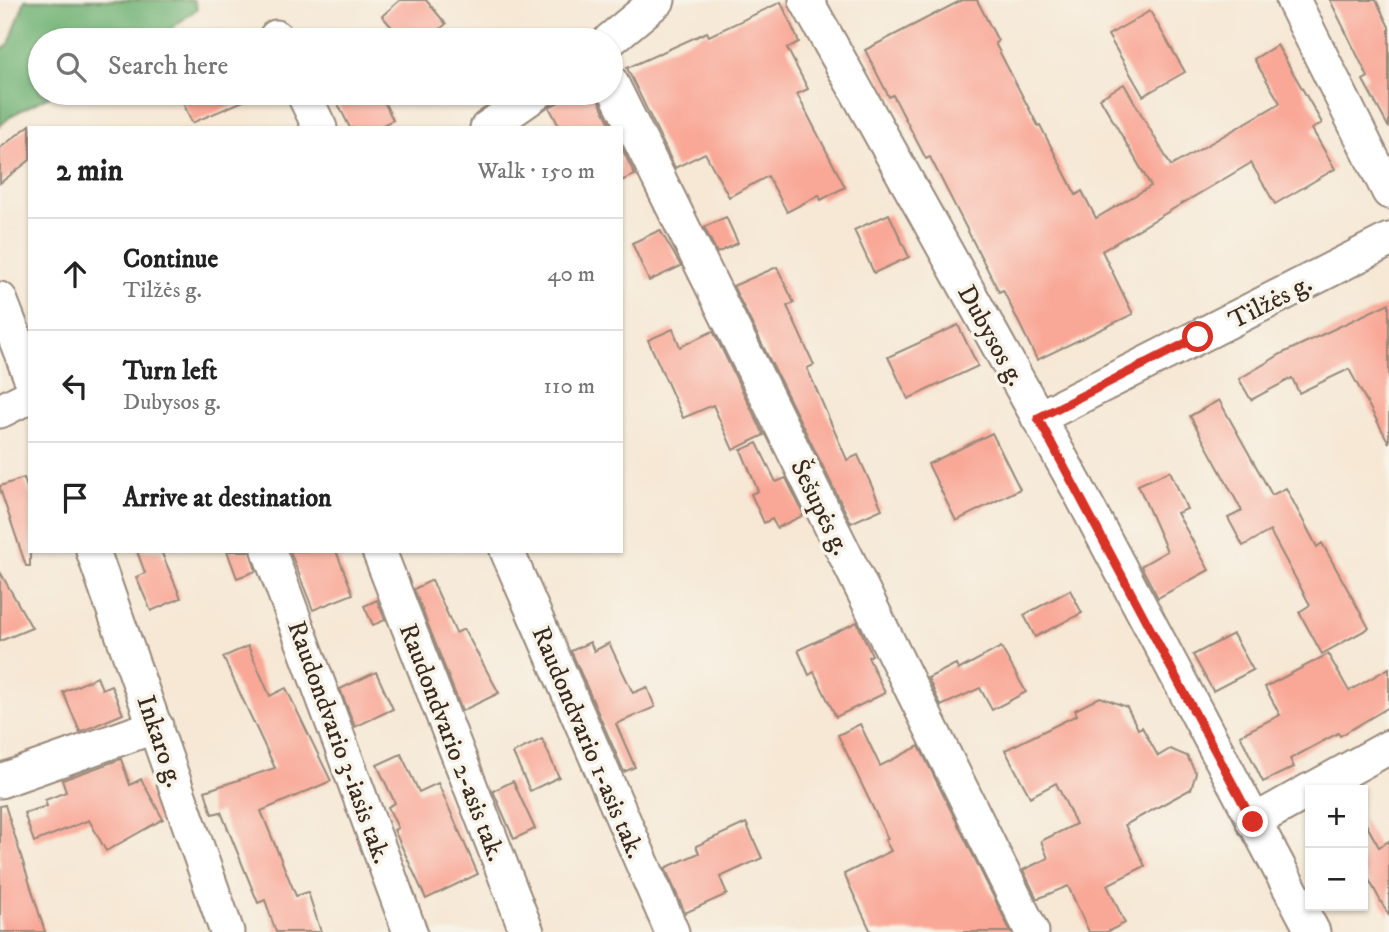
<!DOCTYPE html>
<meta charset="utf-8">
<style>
:root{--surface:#fff;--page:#f6f6f6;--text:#222;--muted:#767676;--line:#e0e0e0}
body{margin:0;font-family:"IM FELL DW Pica",serif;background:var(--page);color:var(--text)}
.controls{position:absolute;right:21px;bottom:21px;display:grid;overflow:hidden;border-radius:0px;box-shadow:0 2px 5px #0004}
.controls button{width:63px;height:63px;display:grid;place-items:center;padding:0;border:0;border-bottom:2px solid var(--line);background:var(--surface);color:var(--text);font:35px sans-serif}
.stop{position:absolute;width:21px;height:21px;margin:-16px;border:5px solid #d93025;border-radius:50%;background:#fff}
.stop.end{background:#d93025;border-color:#fff;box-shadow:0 2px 7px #0008}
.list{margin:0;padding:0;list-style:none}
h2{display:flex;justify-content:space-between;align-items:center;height:91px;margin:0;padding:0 28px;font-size:30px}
h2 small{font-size:23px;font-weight:400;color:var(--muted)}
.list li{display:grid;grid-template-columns:46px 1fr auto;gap:21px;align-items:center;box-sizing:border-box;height:112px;padding:0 28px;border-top:2px solid var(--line)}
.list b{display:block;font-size:26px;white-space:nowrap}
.list p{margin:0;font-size:23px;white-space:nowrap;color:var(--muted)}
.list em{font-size:23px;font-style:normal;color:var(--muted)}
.icon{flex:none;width:38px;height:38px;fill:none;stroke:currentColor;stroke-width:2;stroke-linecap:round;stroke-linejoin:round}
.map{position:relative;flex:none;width:1389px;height:932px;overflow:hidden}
.search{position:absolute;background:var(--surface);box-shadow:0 2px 5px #0004;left:28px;top:28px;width:595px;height:77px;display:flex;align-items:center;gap:18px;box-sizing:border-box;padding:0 24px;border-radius:38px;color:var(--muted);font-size:26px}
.panel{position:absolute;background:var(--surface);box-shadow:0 2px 5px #0004;left:28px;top:126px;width:595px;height:427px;border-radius:0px}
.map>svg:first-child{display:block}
</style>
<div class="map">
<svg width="1389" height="932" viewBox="0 0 1389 932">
<rect width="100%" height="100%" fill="#f7f3e8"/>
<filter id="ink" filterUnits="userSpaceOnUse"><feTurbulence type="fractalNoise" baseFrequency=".0143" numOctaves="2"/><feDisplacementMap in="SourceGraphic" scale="14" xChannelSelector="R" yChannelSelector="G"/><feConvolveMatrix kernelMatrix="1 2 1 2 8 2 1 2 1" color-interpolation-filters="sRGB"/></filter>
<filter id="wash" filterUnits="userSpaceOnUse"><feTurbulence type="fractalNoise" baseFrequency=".00686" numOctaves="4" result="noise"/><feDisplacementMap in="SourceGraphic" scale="28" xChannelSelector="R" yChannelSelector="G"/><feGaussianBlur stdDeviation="1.57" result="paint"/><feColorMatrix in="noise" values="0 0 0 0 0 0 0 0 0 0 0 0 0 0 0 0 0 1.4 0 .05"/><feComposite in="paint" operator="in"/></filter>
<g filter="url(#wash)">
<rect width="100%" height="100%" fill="#f6e8d5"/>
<!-- forest -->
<path fill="#72b376" stroke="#566e4a" stroke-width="2" d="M25,0H194L197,9L156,40H40V93H55L12,115L0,126V51L9,44Z"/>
<g id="blocks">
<!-- building -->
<g fill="#f9a796">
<path d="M400,0H426L446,24L427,40H403L382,16Z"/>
<path d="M962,0H977L998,41L995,43L1038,126L1040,125L1076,195L1082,191L1096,218L1151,186L1100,98L1124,84L1171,166L1280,103L1254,59L1277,45L1322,123L1312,129L1335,169L1275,204L1251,163L1102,251L1133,314L1037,360L1003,290L999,292L930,157L926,159L893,95L889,97L865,50Z"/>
<path d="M1330,0H1376L1389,27V128L1363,80L1368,77Z"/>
<path d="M781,2L799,42L787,48L808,89L797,94L845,187L821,200L819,195L787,212L768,176L729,197L705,153L675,168L627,68L707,32L709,36Z"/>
<path d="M1150,11L1185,72L1143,96L1108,35Z"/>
<path d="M179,93H262L192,123Z"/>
<path d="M355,93H380L393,120L377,128H350L337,102Z"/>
<path d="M577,93H595L612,128H560L549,107Z"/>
<path d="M30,125V160L0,183V148Z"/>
<path d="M621,146L635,175L621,181Z"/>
<path d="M889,214L909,257L874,273L854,230Z"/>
<path d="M726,217L738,243L717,253L704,227Z"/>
<path d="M660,230L681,266L649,281L632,243Z"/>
<path d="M777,267L794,303L787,306L814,365L807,368L847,460L858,455L882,509L851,523L733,286Z"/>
<path d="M1389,303V443L1349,369L1299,393L1292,378L1251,400L1239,379L1281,354Z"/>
<path d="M958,325L978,366L908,399L888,357Z"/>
<path d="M673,329L680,347L713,331L764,435L733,450L713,405L683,418L648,340Z"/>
<path d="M1219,400L1272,495L1286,488L1317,547L1322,543L1369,628L1322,654L1299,612L1310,605L1270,531L1243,546L1228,518L1242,511L1190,416Z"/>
<path d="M992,433L1020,489L956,521L928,464Z"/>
<path d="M757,443L776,482L786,478L804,515L777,528L772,519L764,523L751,494L758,491L741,450Z"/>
<path d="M1170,471L1187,509L1177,513L1209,570L1158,598L1141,566L1167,551L1138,485Z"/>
<path d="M24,478L30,496V566H26L0,489V486Z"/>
<path d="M137,551H161L181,598L151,611L136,577L145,573Z"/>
<path d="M227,551H250L256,571L237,578Z"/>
<path d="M290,551H336L353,594L313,610Z"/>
<path d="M0,572L32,628L0,641Z"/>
<path d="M432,580L456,633L464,629L499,693L462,711L414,589Z"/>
<path d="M1070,590L1082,613L1035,637L1024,615Z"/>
<path d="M377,600L385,620L373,625L364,606Z"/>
<path d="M857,622L872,655L868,657L885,693L836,717L814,672L809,675L798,650Z"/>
<path d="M1233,634L1253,670L1213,691L1193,655Z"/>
<path d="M590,642L594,651L609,643L633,693L647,687L655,707L616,724L635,767L624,772L571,651Z"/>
<path d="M248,646L270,696L286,688L331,781L261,811L296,896L308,892L321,932H276L265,900L258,903L221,812L212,814L205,791L275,768L223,657Z"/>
<path d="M1001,647L1026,692L992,710L980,688L941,706L928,678L956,664L958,670Z"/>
<path d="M1328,654L1349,691L1389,668V707L1340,736L1338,733L1290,759L1294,767L1263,782L1240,735L1280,715L1265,687Z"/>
<path d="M376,672L393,709L355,727L340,689Z"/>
<path d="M97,677L102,689L111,685L123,714L80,732L63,692Z"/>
<path d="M1100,697L1127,707L1138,729L1142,727L1158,756L1170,749L1187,756L1196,773L1191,789L1125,825L1145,866L1107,885L1125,923L1107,932H1089L1068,886L1037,899L1023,870L1048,858L1041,841L1076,824L1056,783L1030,797L1005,750L1077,715L1075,710Z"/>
<path d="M860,724L880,766L919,746L1011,932H871L844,874L891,851L885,840L888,839L838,735Z"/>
<path d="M542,739L559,777L530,791L513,753Z"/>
<path d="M401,754L419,792L438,783L478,874L426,899L394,830L398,828L388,807L395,803L377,765Z"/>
<path d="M121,759L130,785L141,779L163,819L106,851L89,820L34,842L24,813L47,806L45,800L66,792L62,780Z"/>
<path d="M513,781L535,829L514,839L493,791Z"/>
<path d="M5,805L45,932H0V806Z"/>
<path d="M1363,819L1379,847L1389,841V916L1363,869Z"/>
<path d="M746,823L762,858L720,877L727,894L685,913L665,868L699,853L696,846Z"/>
</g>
</g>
</g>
<g filter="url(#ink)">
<use href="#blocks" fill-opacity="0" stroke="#98897a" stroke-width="2"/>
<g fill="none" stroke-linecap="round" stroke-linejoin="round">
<!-- street casing -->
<g stroke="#98897a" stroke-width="37">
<g id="street">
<path d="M806,0L1077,487L1313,932"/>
<path d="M1293,0L1389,192"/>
<path d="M276,37L278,40"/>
<path d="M610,40L658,0"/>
<path d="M611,82L1032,932"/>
<path d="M303,93L320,128"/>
<path d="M487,128L537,93"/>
<path d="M0,299L30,376"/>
<path d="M0,411L30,396"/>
<path d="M1038,418L1389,240"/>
<path d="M93,551L227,932"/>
<path d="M269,551L410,932"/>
<path d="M379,551L527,932"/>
<path d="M507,551L672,932"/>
<path d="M0,781L156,726"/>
<path d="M1311,790L1389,747"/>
<path d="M1253,822L1310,790"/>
</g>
</g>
<!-- street -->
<use href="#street" stroke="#fff" stroke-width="33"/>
</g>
</g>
<g fill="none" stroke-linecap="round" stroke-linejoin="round" filter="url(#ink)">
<!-- route -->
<path stroke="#d93025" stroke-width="9" d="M1198,337L1038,418L1253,822"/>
</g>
<g text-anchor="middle" stroke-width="7" stroke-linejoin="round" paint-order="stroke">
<!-- street labels -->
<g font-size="26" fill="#3b2a1e" stroke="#f7f3e8">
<text transform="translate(1270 301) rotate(-27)" y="9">Tilžės g.</text>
<text transform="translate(992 335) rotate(61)" y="9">Dubysos g.</text>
<text transform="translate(821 507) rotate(64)" y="9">Šešupės g.</text>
<text transform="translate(161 741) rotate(71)" y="9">Inkaro g.</text>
<text transform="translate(340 742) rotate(70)" y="9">Raudondvario 3-iasis tak.</text>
<text transform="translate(453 742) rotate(69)" y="9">Raudondvario 2-asis tak.</text>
<text transform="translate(589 742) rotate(67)" y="9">Raudondvario 1-asis tak.</text>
</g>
</g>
</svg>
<div class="controls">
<button>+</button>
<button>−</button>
</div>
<div class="stop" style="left:1198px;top:337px"></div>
<div class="stop end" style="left:1253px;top:822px"></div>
<div class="search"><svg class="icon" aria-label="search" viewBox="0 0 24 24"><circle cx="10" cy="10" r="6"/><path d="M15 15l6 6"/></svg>Search here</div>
<section class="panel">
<h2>2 min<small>Walk · 150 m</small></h2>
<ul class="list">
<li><svg class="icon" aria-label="ahead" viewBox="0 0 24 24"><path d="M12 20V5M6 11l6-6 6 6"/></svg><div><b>Continue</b><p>Tilžės g.</p></div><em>40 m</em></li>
<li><svg class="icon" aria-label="left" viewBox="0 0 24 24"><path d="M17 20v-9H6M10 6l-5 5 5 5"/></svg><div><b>Turn left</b><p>Dubysos g.</p></div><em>110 m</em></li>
<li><svg class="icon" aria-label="arrive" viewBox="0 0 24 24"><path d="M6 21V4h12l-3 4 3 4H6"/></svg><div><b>Arrive at destination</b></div></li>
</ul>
</section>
</div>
